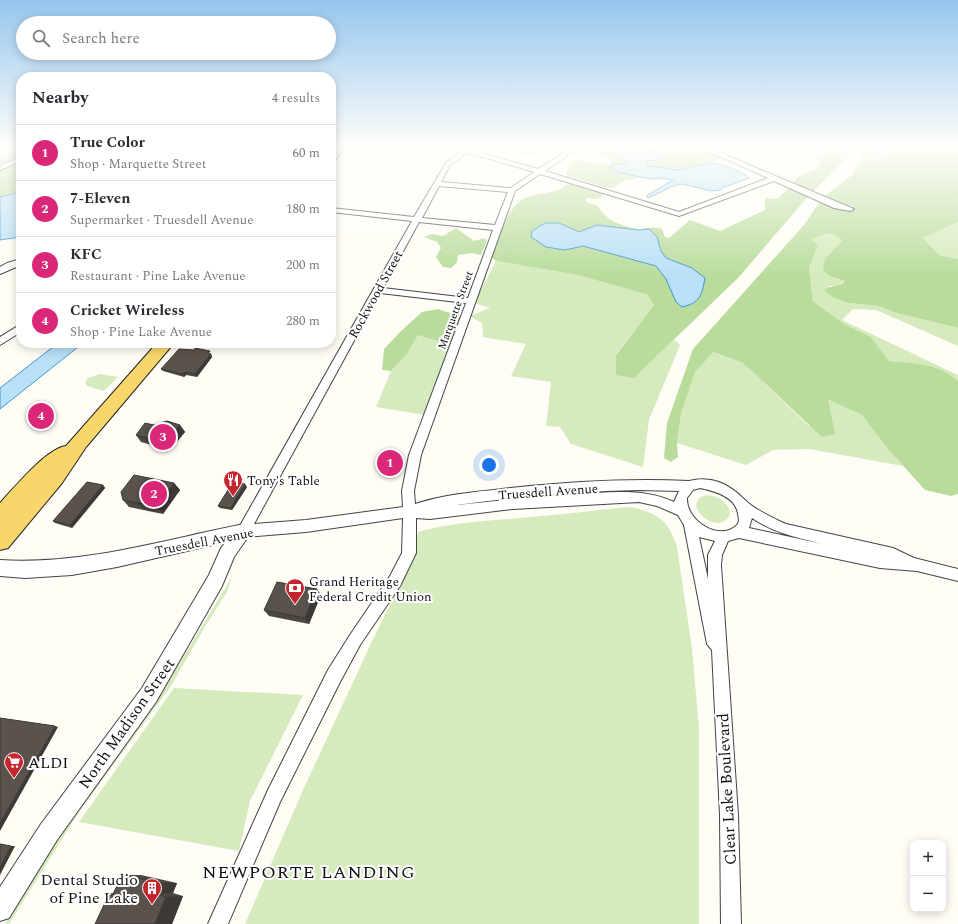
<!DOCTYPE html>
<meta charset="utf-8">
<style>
:root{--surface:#fff;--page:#f7f7f7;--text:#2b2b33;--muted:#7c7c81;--line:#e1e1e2;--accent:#db2777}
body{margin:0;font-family:Spectral,serif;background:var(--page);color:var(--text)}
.controls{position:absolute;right:12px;bottom:12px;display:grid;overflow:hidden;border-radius:8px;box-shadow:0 2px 10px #0003}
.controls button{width:36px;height:36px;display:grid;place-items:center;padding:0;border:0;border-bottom:1px solid var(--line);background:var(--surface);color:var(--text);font:20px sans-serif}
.you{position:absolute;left:489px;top:465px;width:14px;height:14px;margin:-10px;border:3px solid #fff;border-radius:50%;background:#1a73e8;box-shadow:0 0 0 6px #1a73e833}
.badge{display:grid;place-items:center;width:26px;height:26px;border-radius:50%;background:var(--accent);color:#fff;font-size:13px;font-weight:700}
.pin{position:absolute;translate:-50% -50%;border:2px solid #fff;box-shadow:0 1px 4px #0006}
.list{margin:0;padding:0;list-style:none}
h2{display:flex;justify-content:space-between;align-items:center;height:52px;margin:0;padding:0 16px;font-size:17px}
h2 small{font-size:13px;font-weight:400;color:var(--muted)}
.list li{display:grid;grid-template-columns:26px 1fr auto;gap:12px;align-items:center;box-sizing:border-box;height:56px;padding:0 16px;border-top:1px solid var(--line)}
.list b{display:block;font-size:15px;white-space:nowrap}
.list p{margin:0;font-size:13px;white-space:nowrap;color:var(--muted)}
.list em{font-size:13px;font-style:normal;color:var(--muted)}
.icon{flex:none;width:22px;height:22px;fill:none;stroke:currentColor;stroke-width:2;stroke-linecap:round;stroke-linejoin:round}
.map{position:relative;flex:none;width:958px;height:924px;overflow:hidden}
.search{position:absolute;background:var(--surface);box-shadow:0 2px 10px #0003;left:16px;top:16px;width:320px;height:44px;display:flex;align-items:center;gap:10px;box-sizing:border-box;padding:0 14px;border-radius:22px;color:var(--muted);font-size:15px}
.panel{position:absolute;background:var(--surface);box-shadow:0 2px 10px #0003;left:16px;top:72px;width:320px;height:276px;border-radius:16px}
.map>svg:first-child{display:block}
</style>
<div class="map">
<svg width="958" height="924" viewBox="0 0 958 924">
<rect width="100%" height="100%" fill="#fffdf5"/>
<!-- green -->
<g fill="#d5ebbd">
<path d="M889,148H905L855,168L864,159Z"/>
<path d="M958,222V259L939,255L923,238Z"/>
<path d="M834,234L838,235L842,241L825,259L830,276L845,281L838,286H828L848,303L879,306L897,313L958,328V346L876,310L853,309L842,320L958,375V381C939,363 913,363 889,361L871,337L843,323L813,301L809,268L818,245L812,240L822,235Z"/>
<path d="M496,261L578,275L648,295L655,304L616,354L634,377L674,340L680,345L649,420L643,467L571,444L560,427L546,426L551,382L511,376L526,344L483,337L482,323L469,316L490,308L474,303Z"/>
<path d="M418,335L450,345L425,415L376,407L391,371L407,354Z"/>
<path d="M712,352L743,363L809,426L828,398L862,415L903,466L809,449L773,450L746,465L677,443L681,414L695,371Z"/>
<path d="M100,374L118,377L104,391L87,386L85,382L88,378Z"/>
<path d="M707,495C719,496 729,502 730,515C721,531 700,520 696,506C697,499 700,497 707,495Z"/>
<path d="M631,507C658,513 669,521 677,547L692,648L699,729V924H245L303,790L374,637L413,558L418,532C455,521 503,520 542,516C572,514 601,509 631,507Z"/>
<path d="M232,577L227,592L206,625L171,686L79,812L9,924H5C42,855 91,794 135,731C170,681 200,629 232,577Z"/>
<path d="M174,688L303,695L250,801L239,851L79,822Z"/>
</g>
<!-- forest -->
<g fill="#b9dc9c">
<path d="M514,148H548L530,156L513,151Z"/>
<path d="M587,148H632L636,151L632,152L626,164H615L618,172L640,176L639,178L625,180L613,188H608L566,175L568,168L575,160L609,165L613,163L609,158Z"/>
<path d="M647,148H696L721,158C699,170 672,170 648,166L647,161L663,159L660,152L647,151Z"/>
<path d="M832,148H845L854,150L804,201L739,277L634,378L616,375V355L654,305L648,295L578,275L496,261L490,256C497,241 507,211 520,201C532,191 556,197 568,183L603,194L599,199L586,198V202L598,206C605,220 621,226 637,229C647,230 648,225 662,229L665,237L669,238L690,220L720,231L765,210V198L778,199L798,177L816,169L822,162L814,157Z"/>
<path d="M872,148H889L864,159L859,156L861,153Z"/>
<path d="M905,148H958V222L923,238L939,255L958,259V328L897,313L879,306L848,303L833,297L824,290C830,285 840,288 845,281L830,276L823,270L825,259L842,241C834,229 823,234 812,240L818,245L809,268L813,301L843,323L871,337L889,361C913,363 939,363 958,381V494L951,496L925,490L889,450L862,415L828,399L835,434L822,437L743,363L713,352L695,372L681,414L677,443L678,457L671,462L664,458L667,423L693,349L804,225L819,203L849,211L853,206L834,203L822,198L855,173V168Z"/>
<path d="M21,149V157L0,164V156Z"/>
<path d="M21,162V183L13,187L21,189V206L0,202V171Z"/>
<path d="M456,228L474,241L484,238L487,241L481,255L472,253L458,255L457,262L451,268L443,267L436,257L441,248L437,242L424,237L432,234L443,236Z"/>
<path d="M438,309L462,317L453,343L450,345L418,335L407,354L391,371L382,370L384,349L401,331L422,312Z"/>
</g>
<!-- water -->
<g fill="#b9e0f7" stroke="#3f96cf">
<path d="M636,151L660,152L663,159L647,161L648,166L679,170L712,163L726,166L746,175L749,178L722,188L721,190L711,191L682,184L673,186L648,198L646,196L673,180L661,178L650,179L618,172L610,168L615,164H626L627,162L622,158L624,154Z"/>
<path d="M21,192V237L0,240V197Z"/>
<path d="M545,223H559L579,232L597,225L639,230L649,229L657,237L661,251L666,258L692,268L705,278C702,295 700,303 682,307L676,302L666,279L656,266L583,246L565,250L546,247L531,237L532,231Z"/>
<path d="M58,343H83L0,409V388Z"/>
</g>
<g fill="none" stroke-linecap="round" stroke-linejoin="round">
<!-- minor casing -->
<g stroke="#444" stroke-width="2">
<g id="minor">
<path d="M447,148H472L471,150L538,169L571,148H578L545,171L679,212L768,178L701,148H709L854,209L850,211L834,208L774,181L679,216L540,174L515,191L421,455L414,491L415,504C443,495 473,492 502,489C564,482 627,478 689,481C712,475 729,484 745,500C752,508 775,519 786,524L893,548L914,558L958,569V581L917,571L880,568L739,538L728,541L722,555L721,565L738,815L741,924H721L720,815L712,650L707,644L684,525L678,515L657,506L639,502L513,509L430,519L416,518V553L400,586L360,645L340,682L280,802L228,924H208L268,790L328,670L350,635L390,576L402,553L403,518L306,532L244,537L239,535L237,531L412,221L331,212V208L414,217L446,163L460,152ZM467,153L473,154L534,172L511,188L441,182L450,165ZM439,186L508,192L495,225L422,218ZM419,222L493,230L468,298L383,288ZM380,293L466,303L409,455L402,491L403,507L306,520L254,524ZM700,488C715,491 736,497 738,514C739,519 740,523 736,526C719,541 686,521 687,498L693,490ZM639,490L679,491L674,502C641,487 605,493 569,495C532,497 495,501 457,505C518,497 578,491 639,490ZM752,518C775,534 800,538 827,545L749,528ZM699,537L715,541L708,555V579Z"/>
<path d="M21,157V161L0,170V166Z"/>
<path d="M21,259V265L0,274V267L7,263Z"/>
<path d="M21,324V332L0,345V337Z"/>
</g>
</g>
<!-- tertiary casing -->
<g stroke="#444" stroke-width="2">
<path id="tertiary" d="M244,524L250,526L252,531L234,557L222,586L156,702L57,840L9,918L0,921V887L41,824L142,688L209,575L221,548L226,542L117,567L72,575L25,578L0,576V560C84,565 163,540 244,524Z"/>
</g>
<!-- primary casing -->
<g stroke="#222" stroke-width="2">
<g id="primary">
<path d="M335,148H345L335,160L331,161V152Z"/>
<path d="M157,343H174L86,447L62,483L8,548L0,550V503C14,488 47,448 66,446Z"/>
</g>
</g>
<!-- minor -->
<use href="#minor" fill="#fff" fill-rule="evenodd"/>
<!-- tertiary -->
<use href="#tertiary" fill="#fff" fill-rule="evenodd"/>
<!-- primary -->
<use href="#primary" fill="#f9d66b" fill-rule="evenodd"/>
</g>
<!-- wall -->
<g fill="#4d4742">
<path d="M211,353V354L212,357L197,377L186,375L184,377L163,371L161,369Z"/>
<path d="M154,425H180L185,432L170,450L141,442L136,435Z"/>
<path d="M402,457L403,459L398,471L378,467L377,464Z"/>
<path d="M174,483L180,490L163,514L129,507L123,500Z"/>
<path d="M103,485L105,488L72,528L55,523L53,521Z"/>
<path d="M247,487L232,510L220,508L218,506Z"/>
<path d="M321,595L309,624L269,616L264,610Z"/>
<path d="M122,875H141L177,883L173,893L183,896L172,924H96L109,894L114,893Z"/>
</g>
<!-- shaded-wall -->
<g fill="#3f3936">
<path d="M211,354L212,357L197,377L195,374Z"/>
<path d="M185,372L186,375L184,377L183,374Z"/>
<path d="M180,425L185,432L170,450L165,443Z"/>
<path d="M402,457L403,459L398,471L397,468Z"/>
<path d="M174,483L180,490L163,514L158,507Z"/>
<path d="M245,484L247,487L232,510L231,508Z"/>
<path d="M103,485L105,488L72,528L70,525Z"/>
<path d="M317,589L321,595L309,624L305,618Z"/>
<path d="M55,726L58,727L0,831V823Z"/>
<path d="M11,846H15L0,875V867Z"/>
<path d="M160,883H177L173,893L155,894Z"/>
<path d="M183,896L172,924H155L166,897Z"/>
</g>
<!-- building -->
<g fill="#5a524d" stroke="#3f3936">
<path d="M195,348L210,351L208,354H211L195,374L185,372L183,374L161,369L179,349L194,350Z"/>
<path d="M167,421L180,425L165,443L136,435L145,423L154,425Z"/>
<path d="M383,453L402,457L397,468L377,464Z"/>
<path d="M134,475L174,483L158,507L123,500L121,492Z"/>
<path d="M87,482L103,485L70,525L53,521Z"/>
<path d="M233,482L245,484L231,508L218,506Z"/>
<path d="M277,582L317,589L305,618L264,610Z"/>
<path d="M0,718L55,726L0,823Z"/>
<path d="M0,844L11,846L0,867Z"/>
<path d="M122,875L160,883L155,894L166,897L155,924H95L109,894H113Z"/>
</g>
<!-- sky -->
<linearGradient id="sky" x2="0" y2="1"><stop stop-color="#95c6ee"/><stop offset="0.53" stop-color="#fffefa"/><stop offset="1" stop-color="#fffefa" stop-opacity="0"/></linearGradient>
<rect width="958" height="277" fill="url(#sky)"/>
<!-- icons -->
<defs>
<g id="restaurant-pin" transform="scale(1)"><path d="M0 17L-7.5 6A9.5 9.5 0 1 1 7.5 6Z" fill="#c4262e" stroke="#fff"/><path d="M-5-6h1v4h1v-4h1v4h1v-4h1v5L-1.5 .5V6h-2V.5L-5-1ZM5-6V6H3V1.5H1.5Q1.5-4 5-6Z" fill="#fff"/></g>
<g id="bank-pin" transform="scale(1)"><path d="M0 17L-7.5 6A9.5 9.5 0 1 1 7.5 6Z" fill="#c4262e" stroke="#fff"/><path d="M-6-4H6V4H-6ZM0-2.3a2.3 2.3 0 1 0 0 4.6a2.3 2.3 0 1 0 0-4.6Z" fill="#fff"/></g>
<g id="supermarket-pin" transform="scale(1)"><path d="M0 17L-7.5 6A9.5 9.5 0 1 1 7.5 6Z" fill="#c4262e" stroke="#fff"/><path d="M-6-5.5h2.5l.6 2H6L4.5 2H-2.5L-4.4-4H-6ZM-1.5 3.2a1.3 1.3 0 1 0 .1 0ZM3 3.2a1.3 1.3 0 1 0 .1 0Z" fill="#fff"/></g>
<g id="building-pin" transform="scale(1)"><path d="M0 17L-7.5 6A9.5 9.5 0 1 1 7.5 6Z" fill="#c4262e" stroke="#fff"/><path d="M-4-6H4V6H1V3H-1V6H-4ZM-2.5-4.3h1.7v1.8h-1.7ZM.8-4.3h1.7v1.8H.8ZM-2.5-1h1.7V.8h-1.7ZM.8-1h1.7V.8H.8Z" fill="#fff"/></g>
</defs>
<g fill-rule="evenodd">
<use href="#restaurant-pin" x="233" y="480"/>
<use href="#bank-pin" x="295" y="588"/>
<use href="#supermarket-pin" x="14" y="762"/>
<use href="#building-pin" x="152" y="888"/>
</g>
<g text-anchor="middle" stroke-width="4" stroke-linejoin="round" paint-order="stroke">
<!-- far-street labels -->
<g font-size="11" fill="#111" stroke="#fff">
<text transform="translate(455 310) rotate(-70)" y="4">Marquette Street</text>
</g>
<!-- street labels -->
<g font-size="13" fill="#111" stroke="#fff">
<text transform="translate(375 294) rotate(-61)" y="5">Rockwood Street</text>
<text transform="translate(548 491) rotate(-4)" y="5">Truesdell Avenue</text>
<text transform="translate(204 541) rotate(-11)" y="5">Truesdell Avenue</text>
</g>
<!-- poi labels -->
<g font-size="13" fill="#111" stroke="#fff" text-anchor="start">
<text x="247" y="485">Tony's Table</text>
<text x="309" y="586">Grand Heritage<tspan x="309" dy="15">Federal Credit Union</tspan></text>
</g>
<!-- near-street labels -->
<g font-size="16" fill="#111" stroke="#fff">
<text transform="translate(126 723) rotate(-55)" y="6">North Madison Street</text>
<text transform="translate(726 789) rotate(-93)" y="6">Clear Lake Boulevard</text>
</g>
<!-- near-poi labels -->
<g font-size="16" fill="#111" stroke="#fff" text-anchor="start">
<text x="28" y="768">ALDI</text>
<text x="138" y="885" text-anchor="end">Dental Studio<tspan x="138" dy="18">of Pine Lake</tspan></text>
</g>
<!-- near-quarter labels -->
<g font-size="18" letter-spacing="1" fill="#111" stroke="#fff">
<text x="309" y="878">NEWPORTE LANDING</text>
</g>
</g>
</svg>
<div class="controls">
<button>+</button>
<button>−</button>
</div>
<div class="you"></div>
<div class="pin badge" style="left:390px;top:463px">1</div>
<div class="pin badge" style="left:154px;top:494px">2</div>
<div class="pin badge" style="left:163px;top:437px">3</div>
<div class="pin badge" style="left:41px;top:416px">4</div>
<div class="search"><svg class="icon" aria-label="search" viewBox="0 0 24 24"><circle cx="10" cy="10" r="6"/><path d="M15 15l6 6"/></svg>Search here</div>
<section class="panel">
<h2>Nearby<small>4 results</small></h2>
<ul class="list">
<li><span class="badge">1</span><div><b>True Color</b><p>Shop · Marquette Street</p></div><em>60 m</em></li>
<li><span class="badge">2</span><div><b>7-Eleven</b><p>Supermarket · Truesdell Avenue</p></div><em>180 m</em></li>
<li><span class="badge">3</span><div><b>KFC</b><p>Restaurant · Pine Lake Avenue</p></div><em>200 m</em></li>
<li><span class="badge">4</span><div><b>Cricket Wireless</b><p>Shop · Pine Lake Avenue</p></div><em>280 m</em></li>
</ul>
</section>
</div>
